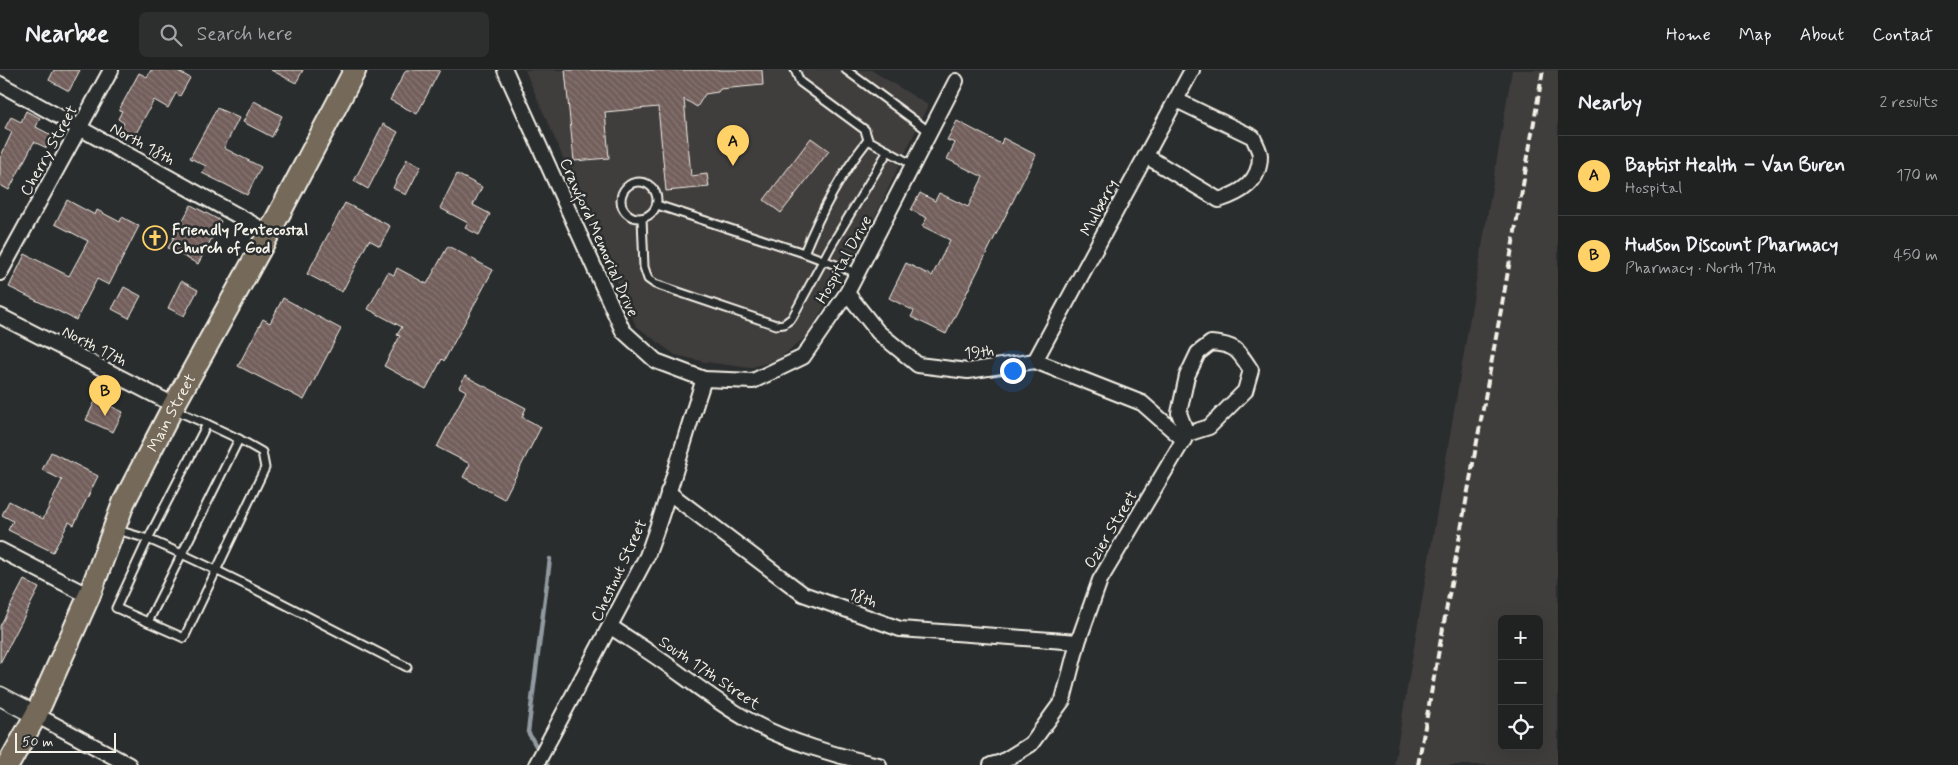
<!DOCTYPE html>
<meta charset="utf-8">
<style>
:root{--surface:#202222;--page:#2d2f2f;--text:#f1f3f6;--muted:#a2a4a5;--line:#3d3f40;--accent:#ffd166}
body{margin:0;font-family:Mynerve,sans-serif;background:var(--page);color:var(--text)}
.controls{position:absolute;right:15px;bottom:15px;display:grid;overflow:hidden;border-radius:8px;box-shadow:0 5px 20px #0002}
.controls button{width:45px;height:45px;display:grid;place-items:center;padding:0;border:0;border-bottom:1px solid var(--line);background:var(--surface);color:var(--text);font:25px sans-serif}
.scale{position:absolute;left:15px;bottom:12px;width:101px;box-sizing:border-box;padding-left:5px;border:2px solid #f4f1e8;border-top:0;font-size:14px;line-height:18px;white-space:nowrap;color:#f4f1e8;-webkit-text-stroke:4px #2a2d2e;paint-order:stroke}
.you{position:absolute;left:1012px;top:300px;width:18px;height:18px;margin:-12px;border:4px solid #fff;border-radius:50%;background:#1a73e8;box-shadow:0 0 0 8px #1a73e833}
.badge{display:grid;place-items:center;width:32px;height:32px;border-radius:50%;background:var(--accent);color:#111;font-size:16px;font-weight:700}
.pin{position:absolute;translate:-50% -41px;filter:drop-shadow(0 1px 2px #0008)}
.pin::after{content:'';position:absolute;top:26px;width:18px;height:15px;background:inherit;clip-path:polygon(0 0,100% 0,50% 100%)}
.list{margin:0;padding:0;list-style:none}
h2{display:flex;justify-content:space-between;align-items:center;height:65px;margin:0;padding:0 20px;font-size:21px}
h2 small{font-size:16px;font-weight:400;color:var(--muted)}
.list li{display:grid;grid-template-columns:32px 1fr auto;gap:15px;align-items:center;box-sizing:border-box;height:80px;padding:0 20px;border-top:1px solid var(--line)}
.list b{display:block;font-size:19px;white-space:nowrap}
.list p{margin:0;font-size:16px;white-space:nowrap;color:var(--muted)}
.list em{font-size:16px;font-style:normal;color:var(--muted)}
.icon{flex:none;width:28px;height:28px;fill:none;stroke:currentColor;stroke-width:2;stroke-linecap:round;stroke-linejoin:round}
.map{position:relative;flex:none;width:1558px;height:695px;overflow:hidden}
header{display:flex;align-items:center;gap:30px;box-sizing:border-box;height:70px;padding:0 25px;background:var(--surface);border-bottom:1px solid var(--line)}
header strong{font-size:24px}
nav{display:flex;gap:28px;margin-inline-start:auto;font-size:18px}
.search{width:350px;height:45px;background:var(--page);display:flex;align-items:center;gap:12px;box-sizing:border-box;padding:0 18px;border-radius:8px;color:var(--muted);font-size:19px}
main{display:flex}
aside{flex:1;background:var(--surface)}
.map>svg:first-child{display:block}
</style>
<header>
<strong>Nearbee</strong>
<div class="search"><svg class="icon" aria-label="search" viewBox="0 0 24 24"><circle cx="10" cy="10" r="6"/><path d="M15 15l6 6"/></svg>Search here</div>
<nav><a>Home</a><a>Map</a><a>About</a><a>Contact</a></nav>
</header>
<main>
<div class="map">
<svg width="1558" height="695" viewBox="0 0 1558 695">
<defs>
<pattern id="building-back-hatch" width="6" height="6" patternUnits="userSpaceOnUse" patternTransform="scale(1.25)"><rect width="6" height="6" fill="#725f5c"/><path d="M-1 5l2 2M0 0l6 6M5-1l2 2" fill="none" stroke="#877673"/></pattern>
</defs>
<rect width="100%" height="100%" fill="#2a2d2e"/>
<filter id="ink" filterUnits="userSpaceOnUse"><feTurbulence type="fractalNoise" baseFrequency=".02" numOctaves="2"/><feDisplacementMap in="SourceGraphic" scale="10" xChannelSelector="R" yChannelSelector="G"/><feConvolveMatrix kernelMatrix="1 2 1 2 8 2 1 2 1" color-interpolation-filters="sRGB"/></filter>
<g filter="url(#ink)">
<!-- built -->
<g fill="#403c3c" fill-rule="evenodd">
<path d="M525,0H871L928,35L870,157L808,265L779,289L750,298L706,292L675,285L636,256Z"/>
<path d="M1512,0H1558V695H1394ZM1502,549H1539V676H1502Z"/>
</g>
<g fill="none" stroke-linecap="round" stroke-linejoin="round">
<!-- stream -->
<path stroke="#909aa0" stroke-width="4.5" d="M547,695L528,662L550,489"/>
</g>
<!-- building -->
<g fill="url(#building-back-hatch)" stroke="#f4f1e8">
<path d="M54,0H80L69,21L49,10Z"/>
<path d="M151,0H176L190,8L180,26L176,23L168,38L154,30L134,67L120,60L124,53L118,49L122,41L119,40L139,3L147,7Z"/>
<path d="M271,0H303L296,13Z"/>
<path d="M406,0H440L417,44L390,30Z"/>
<path d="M565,0H762L763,15L720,19L718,22L705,24L697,37L684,29L691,106L707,104L709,117L666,121L658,37L605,42L609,88L574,91Z"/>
<path d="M254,31L282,46L272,67L243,52Z"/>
<path d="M217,38L239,48L224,78L261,97L247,125L202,103L206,96L190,88Z"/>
<path d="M26,41L40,48L36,57L53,66L47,78L34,72L9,120L0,115V88L12,62L5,58L11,47L21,52Z"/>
<path d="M957,51L1001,74L1003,68L1036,85L946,264L911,247L914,241L889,228L906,193L932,206L950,170L922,156L927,148L911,140L920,123L935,131L939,123L968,137L983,107L947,89L955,73L947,70Z"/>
<path d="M383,54L398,62L368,119L354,111Z"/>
<path d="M811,68L829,81L781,143L764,130Z"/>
<path d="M407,89L421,96L406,125L393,118Z"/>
<path d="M457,104L482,117L473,135L490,144L479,165L465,158L468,153L440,138Z"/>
<path d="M67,130L95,145L97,140L120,152L122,147L139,156L109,215L97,209L76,250L9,217L25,184L69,206L88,171L55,154Z"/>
<path d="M345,133L390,156L380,176L369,170L342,222L307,204Z"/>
<path d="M191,135L221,151L198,194L168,178Z"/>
<path d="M448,176L493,200L444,291L442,289L426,319L384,296L400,266L397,265L402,257L368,239L388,202L394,205L397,198L427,214Z"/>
<path d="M181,211L198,220L184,246L168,238Z"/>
<path d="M124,217L141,226L129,248L112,239Z"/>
<path d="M283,228L341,259L304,330L238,296L263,249L270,253Z"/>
<path d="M465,306L526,338L522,347L541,357L504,429L463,407L470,394L437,377L466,321L459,317Z"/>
<path d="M96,329L123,342L113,362L86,350Z"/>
<path d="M51,382L98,406L74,455L69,452L53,482L8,460L13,451L2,445L9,431L43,449L62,410L42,400Z"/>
<path d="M24,510L39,518L0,593V556Z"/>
</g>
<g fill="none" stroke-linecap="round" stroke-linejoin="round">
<!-- service casing -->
<g stroke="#f4f1e8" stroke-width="11">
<g id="service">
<path d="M795,0L800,12L865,60L868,70L913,95"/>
<path d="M846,0L930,62"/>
<circle cx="639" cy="130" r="18"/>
<path d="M657,135L804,183L857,203"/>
<path d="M642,148L644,197L648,209L655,214L776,255L784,254L792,248L831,176L888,81"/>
<path d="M804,183C820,143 842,103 868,70"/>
<path d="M239,369L262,382L265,398L184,568L116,538L148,469C236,507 321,554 407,597"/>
<path d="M117,460L148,469L207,354L175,340"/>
<path d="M148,552L239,369L207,354"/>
</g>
</g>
<!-- minor casing -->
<g stroke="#f4f1e8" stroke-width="18">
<g id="minor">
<path d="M505,0L623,261L656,291L704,309L753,311L803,287L847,223L956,11"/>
<path d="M0,14L269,163"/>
<path d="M1146,86L1219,130C1241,123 1260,112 1260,86C1260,80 1255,73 1253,67L1176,30"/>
<path d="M0,203L111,0"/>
<path d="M847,223L878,262L918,295L968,301L1035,291L1142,333L1184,370"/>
<path d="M0,246L174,335"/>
<path d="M1211,273C1236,275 1238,280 1251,300L1245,321L1209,357L1187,364L1179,343L1187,306L1198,283Z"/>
<path d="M1035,291L1192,0"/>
<path d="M668,422L803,524L900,559L1078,572"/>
<path d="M0,480L89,526"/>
<path d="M611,557C629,569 647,580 665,593C693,613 719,634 750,651C786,671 839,687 879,695"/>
<path d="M36,645L129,695"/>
<path d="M536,695L647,486C669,428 684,368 704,309"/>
<path d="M991,695L1002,692L1031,674L1063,630L1078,572L1100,510L1187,364"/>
</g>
</g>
<!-- tertiary casing -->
<g stroke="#f4f1e8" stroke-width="21">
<path id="tertiary" d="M0,626L36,645"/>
</g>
<!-- primary casing -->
<g stroke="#f4f1e8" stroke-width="25">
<g id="primary">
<path id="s1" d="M8,695L36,645L89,526L124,432L174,335L269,163L355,0"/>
</g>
</g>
<!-- service -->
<use href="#service" stroke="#2a2d2e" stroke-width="7"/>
<!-- minor -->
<use href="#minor" stroke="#2a2d2e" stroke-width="14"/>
<!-- tertiary -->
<use href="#tertiary" stroke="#2a2d2e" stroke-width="18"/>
<!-- primary -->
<use href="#primary" stroke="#746a5a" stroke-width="21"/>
<!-- rail -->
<path stroke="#f4f1e8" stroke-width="4" stroke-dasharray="8 4" stroke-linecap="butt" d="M1418,695L1507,207L1543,0"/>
</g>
</g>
<!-- icons -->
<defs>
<g id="church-ring" transform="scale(1.25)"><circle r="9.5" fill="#2a2d2e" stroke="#ffd166" stroke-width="1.5"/><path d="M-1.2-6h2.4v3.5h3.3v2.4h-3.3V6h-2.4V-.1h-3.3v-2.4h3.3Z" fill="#ffd166"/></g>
</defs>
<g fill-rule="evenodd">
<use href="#church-ring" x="155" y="168"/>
</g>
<g text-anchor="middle" stroke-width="5" stroke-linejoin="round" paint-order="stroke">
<!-- street labels -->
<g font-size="16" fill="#f4f1e8" stroke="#2a2d2e">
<text transform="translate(143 73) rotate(29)" y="6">North 18th</text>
<text transform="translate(48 80) rotate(-61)" y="6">Cherry Street</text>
<text transform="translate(1098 137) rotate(-62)" y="6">Mulberry</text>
<text transform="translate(600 167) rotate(66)" y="6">Crawford Memorial Drive</text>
<text transform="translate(843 189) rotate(-61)" y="6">Hospital Drive</text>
<text transform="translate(95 275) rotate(27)" y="6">North 17th</text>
<text transform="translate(979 281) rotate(-5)" y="6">19th</text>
<text dy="6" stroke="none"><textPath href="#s1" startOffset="389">Main Street</textPath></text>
<text transform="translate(1110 459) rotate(-59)" y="6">Ozier Street</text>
<text transform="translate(618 500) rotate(-65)" y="6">Chestnut Street</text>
<text transform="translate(863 527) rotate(20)" y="6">18th</text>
<text transform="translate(710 602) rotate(34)" y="6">South 17th Street</text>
</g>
<!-- poi labels -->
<g font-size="16" font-weight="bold" fill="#f4f1e8" stroke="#2a2d2e" text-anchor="start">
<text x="172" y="165">Friendly Pentecostal<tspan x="172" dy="18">Church of God</tspan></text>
</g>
</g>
</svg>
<div class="controls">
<button>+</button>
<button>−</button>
<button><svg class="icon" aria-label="locate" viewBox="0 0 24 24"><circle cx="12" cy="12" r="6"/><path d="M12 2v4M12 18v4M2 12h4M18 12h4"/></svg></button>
</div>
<div class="scale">50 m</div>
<div class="you"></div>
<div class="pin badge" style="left:733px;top:96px">A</div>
<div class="pin badge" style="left:105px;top:346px">B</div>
</div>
<aside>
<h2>Nearby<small>2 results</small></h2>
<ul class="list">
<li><span class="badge">A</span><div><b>Baptist Health – Van Buren</b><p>Hospital</p></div><em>170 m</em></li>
<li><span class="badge">B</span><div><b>Hudson Discount Pharmacy</b><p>Pharmacy · North 17th</p></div><em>450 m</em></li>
</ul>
</aside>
</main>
